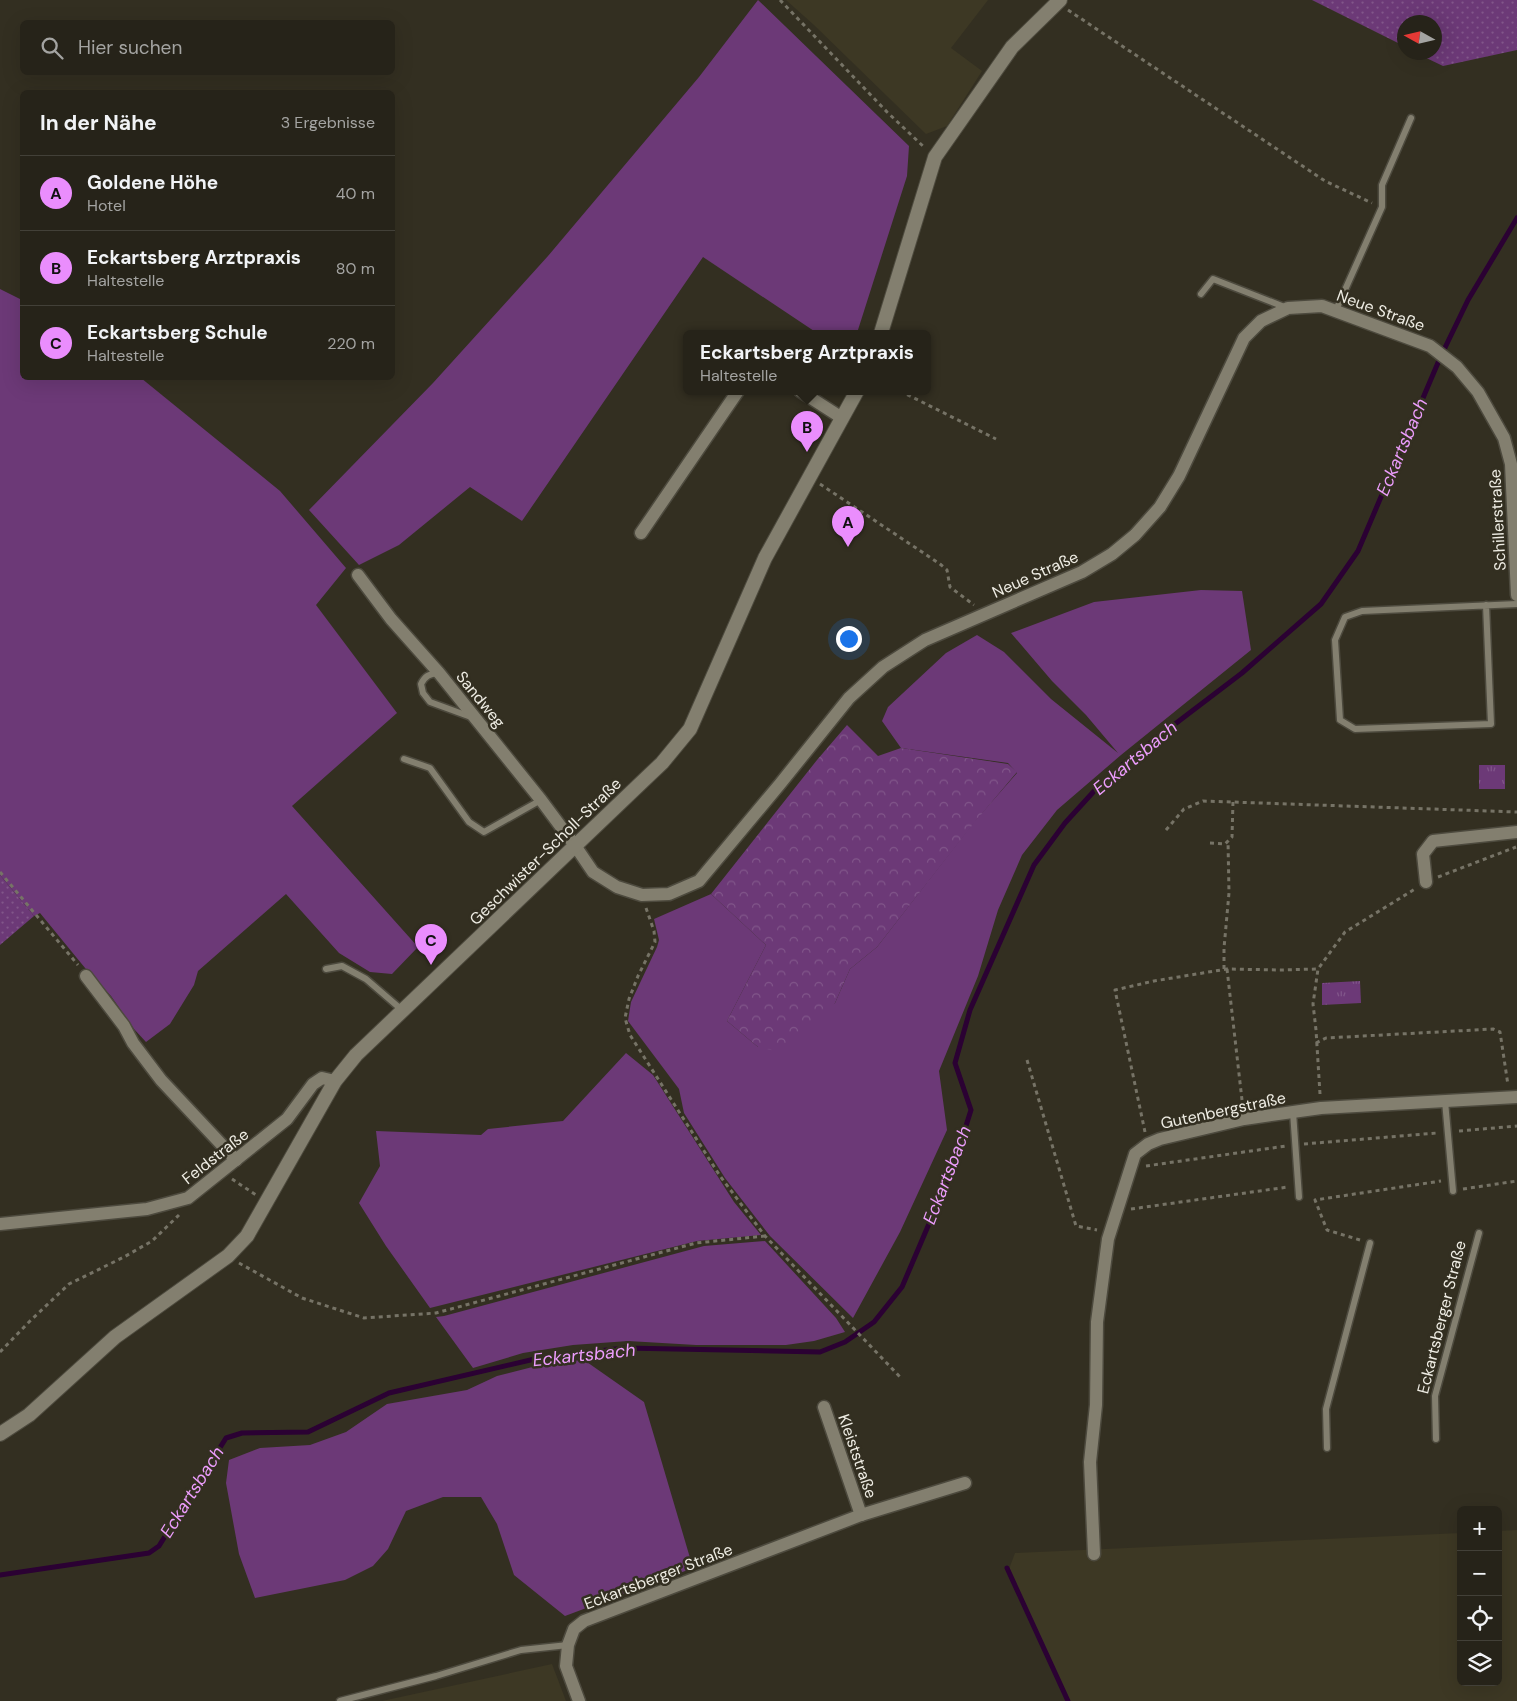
<!DOCTYPE html>
<html lang="de">
<meta charset="utf-8">
<style>
:root{--surface:#262319;--page:#2e2b22;--text:#f1f3f6;--muted:#a4a4a2;--line:#424038;--accent:#ea8dfd}
body{margin:0;font-family:"DM Sans",sans-serif;background:var(--page);color:var(--text)}
.controls{position:absolute;right:15px;bottom:15px;display:grid;overflow:hidden;border-radius:8px;box-shadow:0 5px 20px #0002}
.controls button{width:45px;height:45px;display:grid;place-items:center;padding:0;border:0;border-bottom:1px solid var(--line);background:var(--surface);color:var(--text);font:25px sans-serif}
.compass{position:absolute;left:1397px;top:15px;width:45px;height:45px;border-radius:50%;background:var(--surface);box-shadow:0 5px 20px #0002;rotate:278deg}
.you{position:absolute;left:848px;top:638px;width:18px;height:18px;margin:-12px;border:4px solid #fff;border-radius:50%;background:#1a73e8;box-shadow:0 0 0 8px #1a73e833}
.badge{display:grid;place-items:center;width:32px;height:32px;border-radius:50%;background:var(--accent);color:#111;font-size:16px;font-weight:700}
.pin{position:absolute;translate:-50% -41px;filter:drop-shadow(0 1px 2px #0008)}
.pin::after{content:'';position:absolute;top:26px;width:18px;height:15px;background:inherit;clip-path:polygon(0 0,100% 0,50% 100%)}
.popup{position:absolute;left:683px;top:330px;width:248px;height:65px;box-sizing:border-box;display:grid;place-content:center;border-radius:8px;background:var(--surface);filter:drop-shadow(0 1px 4px #0005);font-size:16px;white-space:nowrap;color:var(--muted)}
.popup b{font-size:19px;color:var(--text)}
.popup::after{content:'';position:absolute;left:50%;top:100%;margin-left:-10px;border:10px solid transparent;border-top-color:var(--surface)}
.list{margin:0;padding:0;list-style:none}
h2{display:flex;justify-content:space-between;align-items:center;height:65px;margin:0;padding:0 20px;font-size:21px}
h2 small{font-size:16px;font-weight:400;color:var(--muted)}
.list li{display:grid;grid-template-columns:32px 1fr auto;gap:15px;align-items:center;box-sizing:border-box;height:75px;padding:0 20px;border-top:1px solid var(--line)}
.list b{display:block;font-size:19px;white-space:nowrap}
.list p{margin:0;font-size:16px;white-space:nowrap;color:var(--muted)}
.list em{font-size:16px;font-style:normal;color:var(--muted)}
.icon{flex:none;width:28px;height:28px;fill:none;stroke:currentColor;stroke-width:2;stroke-linecap:round;stroke-linejoin:round}
.map{position:relative;flex:none;width:1517px;height:1701px;overflow:hidden}
.search{position:absolute;background:var(--surface);box-shadow:0 5px 20px #0002;left:20px;top:20px;width:375px;height:55px;display:flex;align-items:center;gap:12px;box-sizing:border-box;padding:0 18px;border-radius:8px;color:var(--muted);font-size:19px}
.panel{position:absolute;background:var(--surface);box-shadow:0 5px 20px #0002;left:20px;top:90px;width:375px;height:290px;border-radius:8px}
.map>svg:first-child{display:block}
</style>
<div class="map">
<svg width="1517" height="1701" viewBox="0 0 1517 1701">
<defs>
<pattern id="forest-crowns" width="20" height="18" patternUnits="userSpaceOnUse" patternTransform="scale(1.25)"><rect width="20" height="18" fill="#6c3977"/><path d="M2 6a3 3 0 1 1 6 0M12 15a3 3 0 1 1 6 0" fill="none" stroke="#81568a"/></pattern>
<pattern id="park-tufts" width="24" height="20" patternUnits="userSpaceOnUse" patternTransform="scale(1.25)"><rect width="24" height="20" fill="#6c3977"/><path d="M3 7l-1-3M5 7V3M7 7l1-3M15 17l-1-3M17 17v-4M19 17l1-3" fill="none" stroke="#81568a"/></pattern>
<pattern id="garden-dots" width="8" height="8" patternUnits="userSpaceOnUse" patternTransform="scale(1.25)"><rect width="8" height="8" fill="#6c3977"/><path d="M2 2h.1M6 6h.1" fill="none" stroke="#81568a" stroke-width="1.8" stroke-linecap="round"/></pattern>
</defs>
<rect width="100%" height="100%" fill="#332f21"/>
<!-- built -->
<g fill="#3d3824">
<path d="M786,0H988L951,48L982,71L947,126L926,134L814,25Z"/>
<path d="M1517,1530V1701H1069L1009,1569L1015,1553L1461,1533V1682H1498V1531Z"/>
<path d="M552,1664L566,1701H382Z"/>
</g>
<!-- grass -->
<g fill="#6c3977">
<path d="M758,0L909,146L907,176L857,333H817L703,257L522,521L470,487L399,545L359,565L309,510L433,383L548,256L699,77Z"/>
<path d="M0,289L22,300V378H141L280,491L346,568L316,605L397,713L292,806L418,947L392,974L370,972L339,953L286,894L198,971L194,985L170,1024L146,1042L134,1029L111,996L90,974L40,913L34,916L0,875Z"/>
<path d="M1201,590L1242,591L1251,650L1121,755L1057,810L1022,855L998,910L978,976L939,1071L947,1130L900,1232L853,1318L770,1236L725,1178L684,1113L679,1089L628,1021L631,1002L657,947L659,940L654,919L711,894L766,945L727,1021L758,1047L835,1003L850,969L877,947L974,822L1017,773L1008,763L901,748L882,721L888,707L946,653L977,635L1004,652L1051,699L1118,753L1086,715L1052,681L1011,633L1094,602Z"/>
<path d="M626,1053L653,1075L734,1202L761,1235L697,1241L430,1308L386,1246L359,1203L380,1166L376,1131L481,1135L488,1129L563,1121Z"/>
<path d="M765,1241L836,1318L845,1332L814,1341L786,1345H696L628,1341L573,1345L523,1353L473,1368L436,1317L444,1316L704,1246Z"/>
<path d="M584,1360L644,1402L693,1568L565,1616L514,1575L497,1524L481,1497H443L406,1511L388,1549L373,1566L345,1580L255,1598L239,1554L226,1483L229,1460L260,1448L310,1445L346,1432L387,1404L467,1390L497,1376L552,1362Z"/>
</g>
<!-- forest -->
<path fill="url(#forest-crowns)" d="M847,725L878,756L901,748L1008,764L1017,772L974,823L877,947L850,969L835,1003L785,1053L758,1047L727,1021L766,945L711,894L817,760Z"/>
<!-- park -->
<g fill="url(#park-tufts)">
<rect x="1479" y="765" width="26" height="24"/>
<path d="M1360,981L1361,1003L1322,1005V983Z"/>
</g>
<!-- garden -->
<g fill="url(#garden-dots)">
<path d="M1312,0H1517V50L1443,66L1416,53L1434,52V22H1404V46Z"/>
<path d="M0,875L34,916L0,945Z"/>
</g>
<g fill="none" stroke-linecap="round" stroke-linejoin="round">
<!-- stream -->
<g stroke="#2b0133" stroke-width="5">
<path d="M1007,1568L1068,1701"/>
<path d="M0,1575L149,1553L159,1546L226,1438L242,1433L308,1432L389,1393L539,1358L624,1348L820,1352L845,1342L874,1322L902,1287L952,1170L971,1110L955,1063L970,1010L1034,865L1065,823L1096,789L1129,759L1242,673L1321,604L1358,551L1440,358L1468,300L1517,218"/>
</g>
<!-- service casing -->
<g stroke="#4d4a3e" stroke-width="9">
<g id="service">
<path d="M1201,294L1213,279L1287,308"/>
<path d="M1336,310L1382,207V185L1411,118"/>
<path d="M1486,605L1491,724L1355,729L1340,720L1335,640L1345,617L1362,611L1517,604"/>
<path d="M438,673C429,674 425,676 421,684L423,693L430,702L471,717"/>
<path d="M404,759L430,768L469,822L484,832L541,800"/>
<path d="M326,969L342,966L366,979L402,1010"/>
<path d="M1445,1101L1453,1191"/>
<path d="M1293,1112L1299,1197"/>
<path d="M1436,1439L1435,1396L1479,1233"/>
<path d="M1327,1448L1326,1409L1370,1243"/>
<path d="M340,1701L436,1676L521,1650L568,1645"/>
</g>
</g>
<!-- minor casing -->
<g stroke="#4d4a3e" stroke-width="15">
<g id="minor">
<path d="M800,391L842,418"/>
<path d="M641,533L738,391"/>
<path d="M358,575L391,619L439,673L541,800L576,847L593,872L617,887L642,895L669,894L699,881L780,784L849,698L883,667L925,640L1082,572L1112,554L1135,535L1160,507L1179,476L1244,338L1261,321L1288,308L1322,306L1430,346L1457,367L1478,392L1504,438L1511,464L1517,595"/>
<path d="M1426,882L1423,854L1433,841L1517,832"/>
<path d="M86,976L124,1026L133,1043L161,1080L236,1160"/>
<path d="M0,1224L147,1209L188,1198L287,1119L313,1084L322,1078L335,1081"/>
<path d="M824,1407L861,1515"/>
<path d="M1094,1554L1090,1462L1096,1405L1097,1322L1108,1239L1135,1154L1148,1144L1160,1139L1244,1119L1321,1108L1517,1097"/>
<path d="M579,1701L566,1666L568,1645L574,1629L584,1621L861,1515L965,1483"/>
</g>
</g>
<!-- tertiary casing -->
<g stroke="#4d4a3e" stroke-width="16">
<g id="tertiary">
<path d="M881,333L935,157L1012,47L1060,0"/>
<path d="M0,1434L29,1415L115,1337L228,1256L247,1236L335,1081L356,1055L643,781L662,763L690,729L765,558L857,391"/>
</g>
</g>
<!-- path -->
<g stroke="#767366" stroke-width="3" stroke-dasharray="4 4" stroke-linecap="butt">
<path d="M780,0L887,112L925,148"/>
<path d="M1068,10L1325,181L1372,203"/>
<path d="M900,391L996,439"/>
<path d="M820,484L940,564L947,570L950,587L974,605"/>
<path d="M1166,830L1184,809L1203,801L1517,812"/>
<path d="M1210,843L1225,844L1232,837L1233,801"/>
<path d="M0,872L78,965"/>
<path d="M1438,877L1516,847"/>
<path d="M646,908L654,931L655,942L638,976L629,999L625,1018L630,1035L720,1176L765,1236L902,1379"/>
<path d="M1224,969V948L1229,893L1228,841"/>
<path d="M1227,969L1242,1100"/>
<path d="M1316,1043L1326,1038L1493,1029L1500,1032L1508,1085"/>
<path d="M1027,1060L1076,1226L1097,1230"/>
<path d="M1320,1094L1316,1030L1313,1004L1318,969L1345,932L1415,889"/>
<path d="M1459,1131L1517,1126"/>
<path d="M1145,1132L1115,990L1154,981L1227,969L1280,970L1318,969"/>
<path d="M1304,1144L1437,1133"/>
<path d="M1146,1166L1286,1146"/>
<path d="M232,1179L256,1195"/>
<path d="M1463,1189L1517,1181"/>
<path d="M1131,1209L1288,1187"/>
<path d="M1360,1240L1327,1230L1315,1200L1441,1181"/>
<path d="M239,1263L302,1298L364,1318L436,1313L696,1243L765,1236"/>
<path d="M0,1352L29,1322L69,1284L124,1257L152,1241L179,1215"/>
</g>
<!-- service -->
<use href="#service" stroke="#837f6f" stroke-width="6"/>
<!-- minor -->
<use href="#minor" stroke="#837f6f" stroke-width="12"/>
<!-- tertiary -->
<use href="#tertiary" stroke="#837f6f" stroke-width="14"/>
</g>
<g text-anchor="middle" stroke-width="5" stroke-linejoin="round" paint-order="stroke">
<!-- street labels -->
<g font-size="16" fill="#efede4" stroke="#332f21">
<text transform="translate(1381 310) rotate(20)" y="6">Neue Straße</text>
<text transform="translate(1497 520) rotate(-93)" y="6">Schillerstraße</text>
<text transform="translate(1035 574) rotate(-24)" y="6">Neue Straße</text>
<text transform="translate(481 699) rotate(51)" y="6">Sandweg</text>
<text transform="translate(545 851) rotate(-44)" y="6">Geschwister-Scholl-Straße</text>
<text transform="translate(1223 1110) rotate(-12)" y="6">Gutenbergstraße</text>
<text transform="translate(215 1156) rotate(-38)" y="6">Feldstraße</text>
<text transform="translate(1441 1317) rotate(-76)" y="6">Eckartsberger Straße</text>
<text transform="translate(858 1456) rotate(71)" y="6">Kleiststraße</text>
<text transform="translate(658 1576) rotate(-21)" y="6">Eckartsberger Straße</text>
</g>
<!-- water labels -->
<g font-size="18" font-style="italic" fill="#ec9dfc" stroke="#332f21">
<text transform="translate(1402 447) rotate(-67)" y="6">Eckartsbach</text>
<text transform="translate(1135 758) rotate(-40)" y="6">Eckartsbach</text>
<text transform="translate(947 1175) rotate(-69)" y="6">Eckartsbach</text>
<text transform="translate(584 1355) rotate(-6)" y="6">Eckartsbach</text>
<text transform="translate(192 1492) rotate(-58)" y="6">Eckartsbach</text>
</g>
</g>
</svg>
<div class="controls">
<button>+</button>
<button>−</button>
<button><svg class="icon" aria-label="locate" viewBox="0 0 24 24"><circle cx="12" cy="12" r="6"/><path d="M12 2v4M12 18v4M2 12h4M18 12h4"/></svg></button>
<button><svg class="icon" aria-label="layers" viewBox="0 0 24 24"><path d="M12 4l9 5-9 5-9-5zM3 14l9 5 9-5"/></svg></button>
</div>
<svg class="compass" viewBox="-18 -18 36 36"><path d="M0-13l5 13h-10z" fill="#e53935"/><path d="M0 13l5-13h-10z" fill="#a4a4a2"/></svg>
<div class="you"></div>
<div class="pin badge" style="left:848px;top:547px">A</div>
<div class="pin badge" style="left:807px;top:452px">B</div>
<div class="popup"><b>Eckartsberg Arztpraxis</b>Haltestelle</div>
<div class="pin badge" style="left:431px;top:965px">C</div>
<div class="search"><svg class="icon" aria-label="search" viewBox="0 0 24 24"><circle cx="10" cy="10" r="6"/><path d="M15 15l6 6"/></svg>Hier suchen</div>
<section class="panel">
<h2>In der Nähe<small>3 Ergebnisse</small></h2>
<ul class="list">
<li><span class="badge">A</span><div><b>Goldene Höhe</b><p>Hotel</p></div><em>40 m</em></li>
<li><span class="badge">B</span><div><b>Eckartsberg Arztpraxis</b><p>Haltestelle</p></div><em>80 m</em></li>
<li><span class="badge">C</span><div><b>Eckartsberg Schule</b><p>Haltestelle</p></div><em>220 m</em></li>
</ul>
</section>
</div>
